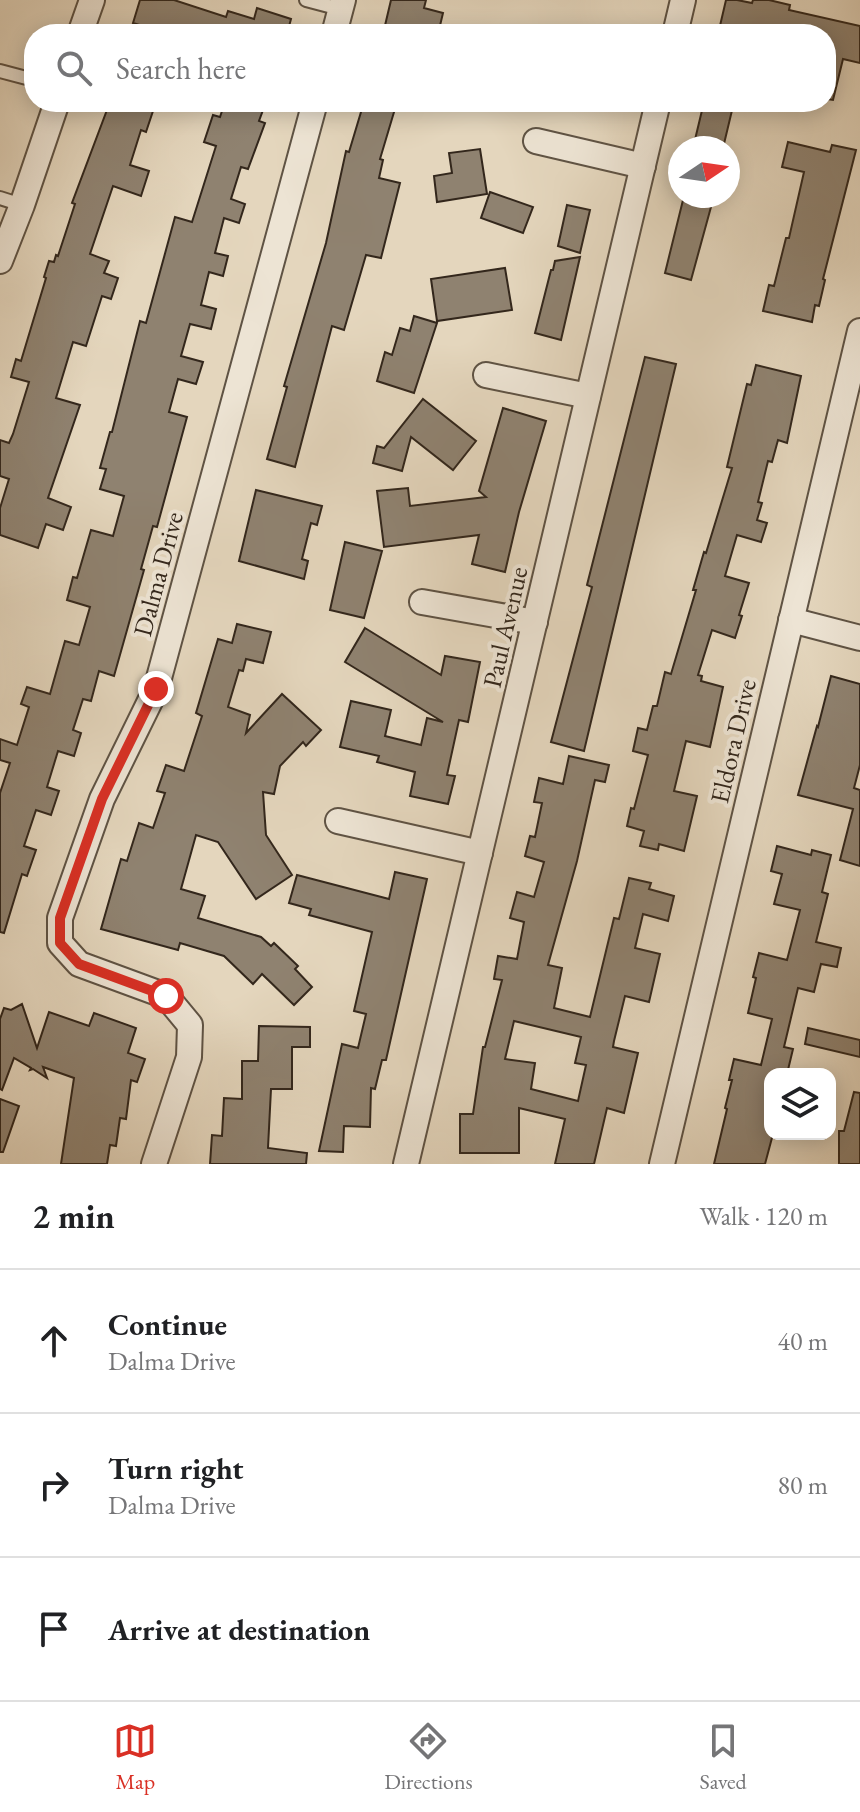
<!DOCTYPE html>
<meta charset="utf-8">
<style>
:root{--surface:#fff;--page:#f6f6f6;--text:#202124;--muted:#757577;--line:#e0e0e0;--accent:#d93025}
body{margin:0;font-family:"EB Garamond",serif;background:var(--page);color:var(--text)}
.controls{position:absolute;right:24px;bottom:24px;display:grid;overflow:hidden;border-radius:16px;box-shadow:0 4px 20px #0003}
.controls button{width:72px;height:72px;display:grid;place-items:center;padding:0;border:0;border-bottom:2px solid var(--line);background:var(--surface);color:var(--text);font:40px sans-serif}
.compass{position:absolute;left:668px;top:136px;width:72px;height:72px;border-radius:50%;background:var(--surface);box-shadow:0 4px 20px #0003;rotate:77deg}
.stop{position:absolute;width:24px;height:24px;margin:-18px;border:6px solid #d93025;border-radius:50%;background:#fff}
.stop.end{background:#d93025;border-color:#fff;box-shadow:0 2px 8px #0008}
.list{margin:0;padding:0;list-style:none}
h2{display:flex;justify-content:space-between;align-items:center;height:104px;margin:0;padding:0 32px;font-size:34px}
h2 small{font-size:26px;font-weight:400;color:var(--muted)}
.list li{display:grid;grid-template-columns:52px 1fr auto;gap:24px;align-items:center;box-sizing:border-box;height:144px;padding:0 32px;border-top:2px solid var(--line)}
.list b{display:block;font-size:30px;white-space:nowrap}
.list p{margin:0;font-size:26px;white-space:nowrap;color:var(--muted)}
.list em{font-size:26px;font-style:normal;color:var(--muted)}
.icon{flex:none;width:44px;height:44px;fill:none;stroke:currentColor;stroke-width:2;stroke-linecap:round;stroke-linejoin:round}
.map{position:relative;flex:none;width:860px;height:1164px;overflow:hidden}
.search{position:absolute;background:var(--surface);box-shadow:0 4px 20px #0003;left:24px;right:24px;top:24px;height:88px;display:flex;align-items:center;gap:20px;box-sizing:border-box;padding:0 28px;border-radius:32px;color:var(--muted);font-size:30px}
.sheet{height:536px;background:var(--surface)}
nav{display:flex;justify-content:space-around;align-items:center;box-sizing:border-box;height:112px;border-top:2px solid var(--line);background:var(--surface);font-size:22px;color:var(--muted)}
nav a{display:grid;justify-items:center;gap:4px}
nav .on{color:var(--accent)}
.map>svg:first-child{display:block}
</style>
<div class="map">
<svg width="860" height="1164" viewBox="0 0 860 1164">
<rect width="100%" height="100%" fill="#e4d6bd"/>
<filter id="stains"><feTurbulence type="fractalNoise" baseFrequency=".0025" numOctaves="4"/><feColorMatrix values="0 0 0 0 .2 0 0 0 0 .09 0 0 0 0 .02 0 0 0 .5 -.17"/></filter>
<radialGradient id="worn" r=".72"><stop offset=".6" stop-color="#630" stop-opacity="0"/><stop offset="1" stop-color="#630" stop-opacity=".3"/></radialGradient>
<!-- building -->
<g fill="#8f8270" stroke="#33271c" stroke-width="2" fill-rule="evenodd">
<path d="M140,0H174L226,17L228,11L254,19L257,8L291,19L287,34H168L133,23Z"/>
<path d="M391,0H426L424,8L443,13L438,34H383Z"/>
<path d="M726,0H737L752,3L753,0H769L790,5L789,10L860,26V63L843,59L833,100L826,99V34H735L719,30Z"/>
<path d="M110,102H156L146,132L141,130L130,165L149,171L141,196L113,186L92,248L90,254L109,261L104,273L118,278L111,299L102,296L86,346L73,342L56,398L80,405L48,498L71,507L63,530L46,524L38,548L0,535V508L9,479L0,476V440L9,443L13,434L29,382L11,377L16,359L21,361L46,278L44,277L49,261L54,262L56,255L58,256L75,204L72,203Z"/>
<path d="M225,102H266L259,121L265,123L248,169L241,167L231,199L245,204L239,223L224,218L215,253L228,256L223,276L209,272L201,305L216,309L211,329L190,324L181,356L203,362L196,384L178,379L169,412L187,417L157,527L153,526L141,569L144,570L114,676L99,671L91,701L83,699L73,730L81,733L74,756L58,751L47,787L59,791L51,815L36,810L24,846L36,850L27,876L22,874L4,933L0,932V793L10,763L0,760V739L17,745L29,707L21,704L27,687L50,694L65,641L79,645L90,607L67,600L73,577L77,578L91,530L113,536L124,496L100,489L106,469L100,468L110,432H112L140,321L146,323L175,217L192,222L216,146L204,142L213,115L220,117Z"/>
<path d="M364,102H397L380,159L383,160L379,178L400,183L381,258L366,255L344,330L332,326L295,467L267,459L287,387L284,386L326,243L346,151L349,152Z"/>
<path d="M704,102H734L723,148H693Z"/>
<path d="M788,142L830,152L832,145L856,150L823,279L825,280L819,306L815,305L812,322L763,311L769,285L774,286L786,238H789L804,172L782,167Z"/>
<path d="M480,149L487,194L437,202L434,176L452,173L449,153Z"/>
<path d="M490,192L533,207L523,233L481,218Z"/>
<path d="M684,196H714L691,280L665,273Z"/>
<path d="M567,205L590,210L580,253L558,246Z"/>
<path d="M580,257L561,340L535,333L551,270H553L555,261Z"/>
<path d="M505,268L512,310L437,321L431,279Z"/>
<path d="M414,316L437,323L414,393L377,381L385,352L392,355L400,328L410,331Z"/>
<path d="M645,357L676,364L584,751L551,742L592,587L587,585Z"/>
<path d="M756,365L801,376L787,443L778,440L772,462L768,461L758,502L762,503L757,520L767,523L761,542L737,535L725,576L749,583L739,615L742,616L735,638L712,630L698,675L702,676L701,681L723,687L710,747L686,741L674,791L697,796L684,851L659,844L658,850L640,846L644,831L627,826L631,808L634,809L648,755L633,751L638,728L647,730L653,706H657L665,672L671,674L696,590H693L704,552L706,553L732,468L727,467L747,384L751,385Z"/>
<path d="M423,399L476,441L453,470L411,437L402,471L373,463L377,446L384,448Z"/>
<path d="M503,408L546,421L519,512L505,572L472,564L479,535L384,547L377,491L408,488L410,506L486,497L479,491Z"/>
<path d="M256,490L322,506L317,525L311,523L302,559L308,561L304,579L239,561Z"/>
<path d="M345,542L382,551L364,618L330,610Z"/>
<path d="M237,624L271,632L263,663L246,659L243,671L239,670L228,707L250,715L246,733L282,694L321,730L306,746L303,742L280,766L274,794L263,792L266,835L292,875L256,899L218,842L196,835L181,889L205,896L198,918L261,937L271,946L274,943L298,966L295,969L312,987L294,1005L262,974L253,984L224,956L180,943L178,950L101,929L121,859L127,861L139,823L153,828L165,793L157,791L166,765L184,771L202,716L196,713L218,639L232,643Z"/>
<path d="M365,628L441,675L445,656L480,662L468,722L459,720L447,775L455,776L448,804L410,796L415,772L377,762L379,756L340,747L351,701L391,710L385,736L421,745L427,718L443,722L345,662Z"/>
<path d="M831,676L860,684V765L854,788L860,790V866L840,860L853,809L798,795L817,726L818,727Z"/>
<path d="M569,756L609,765L605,782L595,780L577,861L548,965L562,968L554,1008L590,1017L614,918L619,919L629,878L651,883L649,889L674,896L668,921L643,914L635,948L660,954L649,1002L625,996L614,1041L613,1047L638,1053L624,1113L607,1108L594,1164H555L565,1119L519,1108V1153H460V1114H473L483,1047H485L502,980L494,979L498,956L517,959L524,922L510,918L517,892L534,897L544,862L525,856L530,836L535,837L542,803L534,802L539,778L563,784ZM514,1021L581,1037L575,1063L586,1065L578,1101L531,1089L535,1063L505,1059Z"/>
<path d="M777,846L811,855L812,850L831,855L822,892L828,894L816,942L841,948L837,967L821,964L814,992L798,988L784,1047L793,1049L787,1074H770V1134H773L765,1164H714L727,1109L725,1108L732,1080H729L734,1059L761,1065L772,1019L748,1013L756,978L753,977L759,953L787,960L800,910L774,904L782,874L771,871Z"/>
<path d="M395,872L427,879L386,1060H382L375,1089L371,1088L370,1127L344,1126L343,1152L319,1151L342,1044L358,1048L366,1014L354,1011L372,932L309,915L311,909L289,903L297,875L389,899Z"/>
<path d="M22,1004L37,1048L49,1012L89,1026L94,1013L136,1028L128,1053L145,1059L137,1082L131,1080L126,1119L120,1118L116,1146L110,1145L107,1164H61L74,1078L43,1067L47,1078L33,1069L30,1070L31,1068L14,1058L2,1090L0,1089V1019L4,1008L11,1010Z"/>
<path d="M259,1026L310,1027V1047H292V1089H271L268,1148L307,1153L306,1164H210L212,1135L222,1136L224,1098L242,1099V1061H258Z"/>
<path d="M808,1028L860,1040V1057L805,1044Z"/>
<path d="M854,1092L860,1093V1164H839V1131H844Z"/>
<path d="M0,1099L19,1106L3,1152H0Z"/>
</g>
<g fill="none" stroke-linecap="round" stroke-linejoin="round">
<!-- service casing -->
<g stroke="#5f5344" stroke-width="16">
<g id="service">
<path d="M306,0L340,9"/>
<path d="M0,71L34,80"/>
<path d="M0,198L22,205"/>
</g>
</g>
<!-- minor casing -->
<g stroke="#5f5344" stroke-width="28">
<g id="minor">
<path d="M80,34L92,0"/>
<path d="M334,34L343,0"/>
<path d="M675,34L683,0"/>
<path d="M536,141L643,166"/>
<path d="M0,261L22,205L57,102"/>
<path d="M486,375L588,396"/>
<path d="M422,602L535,622"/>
<path d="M791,620L860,638"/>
<path d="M338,821L480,853"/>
<path d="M154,1164L189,1057L190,1025L166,996L79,964L60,943V918L102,799L156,689L315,102"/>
<path d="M406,1164L658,102"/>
<path d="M662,1164L860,331"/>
</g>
</g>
<!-- service -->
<use href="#service" stroke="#ede4d4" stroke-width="12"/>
<!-- minor -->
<use href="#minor" stroke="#ede4d4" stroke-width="24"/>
</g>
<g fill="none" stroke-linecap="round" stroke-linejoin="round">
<!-- route -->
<path stroke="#d93025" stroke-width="10" d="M156,689L102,799L60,918V943L79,964L166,996"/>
</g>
<g text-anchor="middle" stroke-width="8" stroke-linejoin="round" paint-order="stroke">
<!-- street labels -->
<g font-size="26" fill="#33271c" stroke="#ede4d4">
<text transform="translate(158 574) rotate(-75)" y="9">Dalma Drive</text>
<text transform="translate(505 627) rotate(-77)" y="9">Paul Avenue</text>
<text transform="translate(733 741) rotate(-77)" y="9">Eldora Drive</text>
</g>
</g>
<rect width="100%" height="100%" filter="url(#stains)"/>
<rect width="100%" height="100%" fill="url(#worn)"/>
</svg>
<div class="controls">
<button><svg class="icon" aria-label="layers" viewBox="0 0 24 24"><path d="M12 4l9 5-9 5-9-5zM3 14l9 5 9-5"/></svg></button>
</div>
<svg class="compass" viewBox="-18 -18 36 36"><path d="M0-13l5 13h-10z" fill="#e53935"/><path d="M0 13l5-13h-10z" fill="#757577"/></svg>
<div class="stop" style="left:166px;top:996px"></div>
<div class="stop end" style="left:156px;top:689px"></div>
<div class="search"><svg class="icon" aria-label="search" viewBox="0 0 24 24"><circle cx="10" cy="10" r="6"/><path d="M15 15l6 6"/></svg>Search here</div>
</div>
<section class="sheet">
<h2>2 min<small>Walk · 120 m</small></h2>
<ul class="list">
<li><svg class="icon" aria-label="ahead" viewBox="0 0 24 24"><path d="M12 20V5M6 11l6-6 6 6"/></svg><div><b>Continue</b><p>Dalma Drive</p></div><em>40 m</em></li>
<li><svg class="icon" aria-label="right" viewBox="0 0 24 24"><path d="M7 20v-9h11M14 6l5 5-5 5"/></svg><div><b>Turn right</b><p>Dalma Drive</p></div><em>80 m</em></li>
<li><svg class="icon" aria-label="arrive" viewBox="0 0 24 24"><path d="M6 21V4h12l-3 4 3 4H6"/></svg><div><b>Arrive at destination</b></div></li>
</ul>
</section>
<nav>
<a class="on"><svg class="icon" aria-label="map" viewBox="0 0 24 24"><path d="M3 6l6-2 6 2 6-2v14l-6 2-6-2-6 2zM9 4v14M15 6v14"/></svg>Map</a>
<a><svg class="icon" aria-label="directions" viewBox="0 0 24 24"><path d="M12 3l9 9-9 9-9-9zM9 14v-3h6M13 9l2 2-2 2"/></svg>Directions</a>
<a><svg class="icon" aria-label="saved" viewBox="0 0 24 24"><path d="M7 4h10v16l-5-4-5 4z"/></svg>Saved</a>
</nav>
